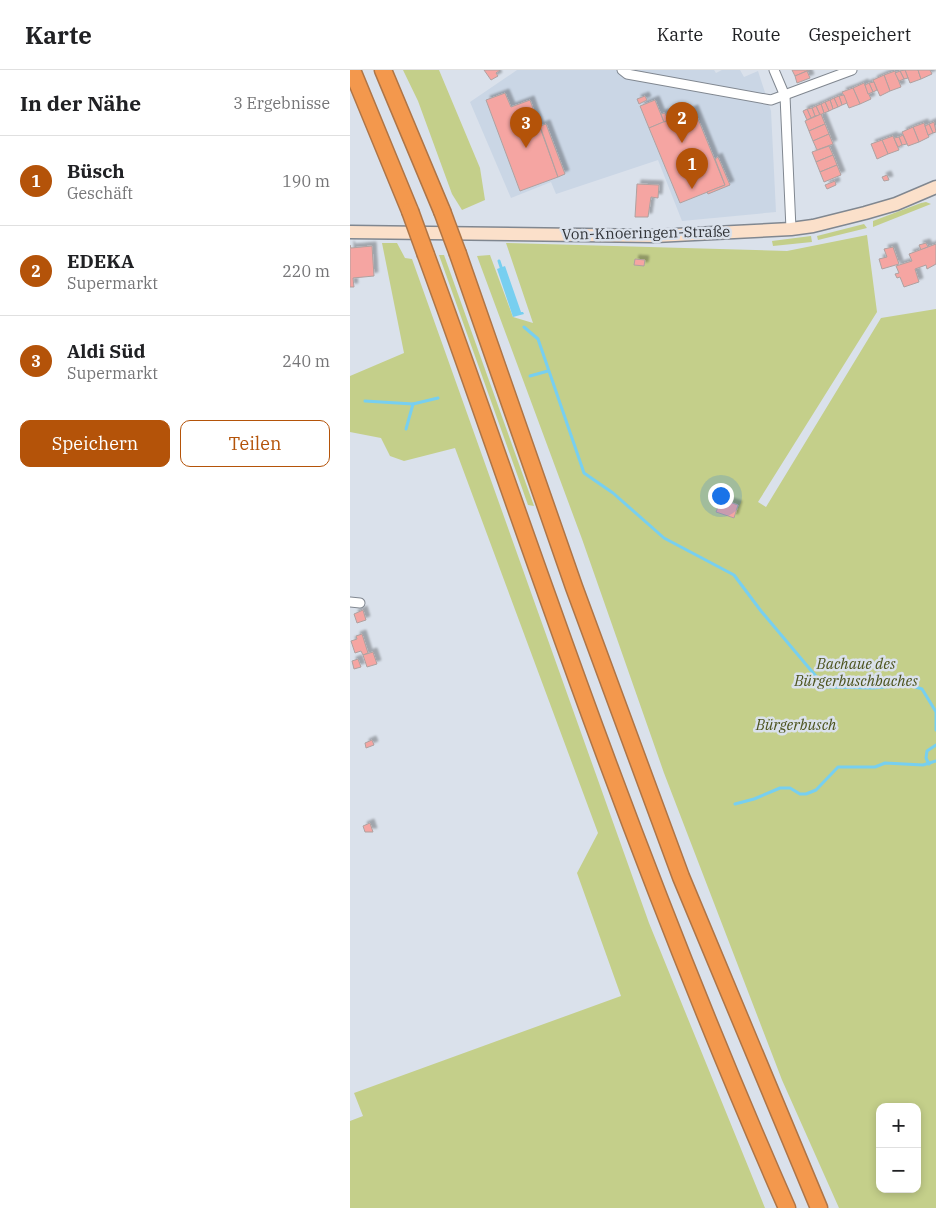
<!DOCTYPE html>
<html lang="de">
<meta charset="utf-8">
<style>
:root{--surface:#fff;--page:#f2f2f2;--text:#202124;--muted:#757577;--line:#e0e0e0;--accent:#b45309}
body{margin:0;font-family:"IBM Plex Serif",serif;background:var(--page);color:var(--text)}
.controls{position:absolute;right:15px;bottom:15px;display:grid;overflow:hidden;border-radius:10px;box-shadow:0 2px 8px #0003}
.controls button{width:45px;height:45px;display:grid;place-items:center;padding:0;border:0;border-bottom:1px solid var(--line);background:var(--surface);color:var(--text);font:25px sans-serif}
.you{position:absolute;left:370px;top:425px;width:18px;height:18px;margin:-12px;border:4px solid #fff;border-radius:50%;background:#1a73e8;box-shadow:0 0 0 8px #1a73e833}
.badge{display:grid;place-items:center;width:32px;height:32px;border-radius:50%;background:var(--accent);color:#fff;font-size:16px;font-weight:700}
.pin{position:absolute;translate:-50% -41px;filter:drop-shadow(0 1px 2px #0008)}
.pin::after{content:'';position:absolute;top:26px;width:18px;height:15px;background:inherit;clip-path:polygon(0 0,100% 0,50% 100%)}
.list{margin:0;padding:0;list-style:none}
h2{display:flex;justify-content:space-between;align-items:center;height:65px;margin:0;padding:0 20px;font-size:21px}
h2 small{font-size:16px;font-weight:400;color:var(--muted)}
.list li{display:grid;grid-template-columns:32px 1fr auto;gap:15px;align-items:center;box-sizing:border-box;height:90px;padding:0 20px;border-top:1px solid var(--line)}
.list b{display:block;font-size:19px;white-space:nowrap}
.list p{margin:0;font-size:16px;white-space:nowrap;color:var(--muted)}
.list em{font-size:16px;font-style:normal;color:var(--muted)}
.actions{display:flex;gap:10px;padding:15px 20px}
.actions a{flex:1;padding:11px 0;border:1px solid var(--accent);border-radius:10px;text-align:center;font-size:18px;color:var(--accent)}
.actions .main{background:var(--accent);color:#fff}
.map{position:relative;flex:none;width:586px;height:1138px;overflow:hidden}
header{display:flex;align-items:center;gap:30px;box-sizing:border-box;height:70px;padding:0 25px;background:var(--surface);border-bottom:1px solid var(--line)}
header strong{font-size:24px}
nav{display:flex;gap:28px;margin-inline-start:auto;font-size:18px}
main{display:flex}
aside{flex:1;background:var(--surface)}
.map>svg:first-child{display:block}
</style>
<header>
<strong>Karte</strong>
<nav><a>Karte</a><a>Route</a><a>Gespeichert</a></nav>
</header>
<main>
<aside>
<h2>In der Nähe<small>3 Ergebnisse</small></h2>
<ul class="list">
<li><span class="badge">1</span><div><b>Büsch</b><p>Geschäft</p></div><em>190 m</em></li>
<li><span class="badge">2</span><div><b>EDEKA</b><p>Supermarkt</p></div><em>220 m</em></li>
<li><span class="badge">3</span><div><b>Aldi Süd</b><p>Supermarkt</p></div><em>240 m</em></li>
</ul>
<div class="actions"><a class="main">Speichern</a><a>Teilen</a></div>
</aside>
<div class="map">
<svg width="586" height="1138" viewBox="0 0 586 1138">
<defs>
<filter id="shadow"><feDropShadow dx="4" dy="-4" stdDeviation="1" flood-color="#0004"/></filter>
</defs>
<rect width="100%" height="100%" fill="#dae1eb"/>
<!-- built -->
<path fill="#cad6e5" d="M167,0H364L366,3L372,0H390L394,7L408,1L421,41L426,142L332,151L308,90L206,124L201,112L161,128L120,32Z"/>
<!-- green -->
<g fill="#c4cf8a" fill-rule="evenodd">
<path d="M53,0H89L130,98L135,130L112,140L102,124L68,31Z"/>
<path d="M576,132L581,134L523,157V151L571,133Z"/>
<path d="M514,154L517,158L468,170L467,166Z"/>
<path d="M517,165L527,242L408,432L416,437L531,248L586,239V1138H489L432,1010L314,703L232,469L127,186L140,185L163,247L183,253L156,173L437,181ZM530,1037H567V1119H530Z"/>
<path d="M461,166L462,172L423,176L422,171Z"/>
<path d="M32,173H47L55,188L62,189L299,853L415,1138H0V1051L13,1046L4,1023L271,926L227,803L248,763L105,378L54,391L40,386L31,368L0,362V306L54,283Z"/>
<path d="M89,185H94L184,436L178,435Z"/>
</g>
<!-- water -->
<path fill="#77cff0" d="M155,196L171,242H173L174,244L163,247L147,199Z"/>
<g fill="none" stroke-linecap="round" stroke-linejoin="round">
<!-- stream -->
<g stroke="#77cff0" stroke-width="3">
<path d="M149,191L152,200"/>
<path d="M174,257L188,269L234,403L263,423L314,468L384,505L411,541L475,617L523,618L559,615L572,619L586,642V660"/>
<path d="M180,306L198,301"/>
<path d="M15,331L63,334L88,328"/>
<path d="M56,359L63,334"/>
<path d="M579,694L576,688L577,681L586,675"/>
<path d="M385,734L404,729L430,718H440L450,724H456L466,720L488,697H525L535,693L573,695L586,691"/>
</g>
</g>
<!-- building -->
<g fill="#f5a5a2" stroke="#afa1a0" filter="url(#shadow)">
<path d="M134,0H150L146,3L148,6L141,10Z"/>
<path d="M442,0H459L445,6Z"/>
<path d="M555,0H568L571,9L560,13Z"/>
<path d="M555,0L558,8L554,9L550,1Z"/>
<path d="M568,0H580L582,4L571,9Z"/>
<path d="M457,1L460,8L447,13L445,6Z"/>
<path d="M545,1L551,17L540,21L534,5Z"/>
<path d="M550,1L554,9L549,11L545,3Z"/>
<path d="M534,5L540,21L530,26L523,10Z"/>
<path d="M524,12L527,20L523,22L519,13Z"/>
<path d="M514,13L521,29L510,34L503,18Z"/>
<path d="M519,13L523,22L518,24L515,15Z"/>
<path d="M503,18L510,34L499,38L492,22Z"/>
<path d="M155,23L161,37L180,30L208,107L170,121L136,30Z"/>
<path d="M494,25L497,33L492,35L489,26Z"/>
<path d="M295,26L297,30L289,34L287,29Z"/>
<path d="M489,26L492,35L488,37L484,28Z"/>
<path d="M484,28L488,37L483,39L480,30Z"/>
<path d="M305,30L314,52L299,58L290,36Z"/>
<path d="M480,30L483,39L479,41L475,32Z"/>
<path d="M475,32L479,41L474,43L471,34Z"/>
<path d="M471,34L474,43L470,45L466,36Z"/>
<path d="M466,36L470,45L465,46L462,38Z"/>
<path d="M462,38L465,46L461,48L457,39Z"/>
<path d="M344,39L375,115L330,133L299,58Z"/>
<path d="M457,39L461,48L457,50L453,41Z"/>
<path d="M315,43L318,50L314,52L311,44Z"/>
<path d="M471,44L475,54L459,61L455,51Z"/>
<path d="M584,52L586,62L583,63L579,54Z"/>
<path d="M574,53L579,67L569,72L563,57Z"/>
<path d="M196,54L215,104L208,107L190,56Z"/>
<path d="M475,54L479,64L463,71L459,61Z"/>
<path d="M579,54L583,63L578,65L575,56Z"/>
<path d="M563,57L569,72L558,76L552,62Z"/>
<path d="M479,64L483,74L467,80L463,71Z"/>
<path d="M553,65L557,74L552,75L549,67Z"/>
<path d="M543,66L549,80L538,84L532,70Z"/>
<path d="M549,67L552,75L548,77L544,68Z"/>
<path d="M532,70L538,84L527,89L521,74Z"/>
<path d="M479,76L483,85L466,92L462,82Z"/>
<path d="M483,85L487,95L470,102L466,92Z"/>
<path d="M368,87L380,115L358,124L357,122L375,115L365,89Z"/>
<path d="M487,95L491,105L474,112L470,102Z"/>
<path d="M537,105L539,110L534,111L532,107Z"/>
<path d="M485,111L486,115L477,119L475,115Z"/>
<path d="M287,114L309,115L308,128L301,127L298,147H285Z"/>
<path d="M576,173L578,177L571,180L569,175Z"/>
<path d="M586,174V194L577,199L576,195L565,199L569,212L554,217L550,207L547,208L545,204L549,203L546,196L562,191L559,184Z"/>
<path d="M0,175L1,178L22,176L24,206L3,208L4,217H0Z"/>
<path d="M543,177L549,194L532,199L529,189L537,187L534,179Z"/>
<path d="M285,189L295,190L294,196L284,195Z"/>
<path d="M371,429L388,435L384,448L366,442Z"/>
<path d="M13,540L16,550L7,553L4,544Z"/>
<path d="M12,564L18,583L13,585L11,581L5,583L1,571L7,569L6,566Z"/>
<path d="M23,582L27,594L17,597L13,585Z"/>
<path d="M8,589L11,597L4,599L2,591Z"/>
<path d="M22,670L24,675L16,678L15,673Z"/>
<path d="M20,753L23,762H15L13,756Z"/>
</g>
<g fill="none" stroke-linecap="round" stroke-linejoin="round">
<!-- minor casing -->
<g stroke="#808790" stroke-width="11">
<g id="minor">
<path d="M272,0L277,4L421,30L502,0"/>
<path d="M424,0L435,26L441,159"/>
<path d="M0,532L10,533"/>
</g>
</g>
<!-- secondary casing -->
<g stroke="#808790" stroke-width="15">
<path id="secondary" d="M0,162L305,166L441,159L463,156L515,143L546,134L586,117"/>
</g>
<!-- motorway casing -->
<g stroke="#af7546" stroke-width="19">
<g id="motorway">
<path d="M2,0L60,141"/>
<path d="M33,0L92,141"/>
<path d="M108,184L224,517L331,807L469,1138"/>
<path d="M76,185C118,299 157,414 198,528C271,734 349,938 437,1138"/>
</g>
</g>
<!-- minor -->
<use href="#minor" stroke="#fff" stroke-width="9"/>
<!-- secondary -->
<use href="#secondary" stroke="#fbe0ca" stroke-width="12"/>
<!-- motorway -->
<use href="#motorway" stroke="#f3984d" stroke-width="16"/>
<!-- motorway-bridge casing -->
<g stroke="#af7546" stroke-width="19" stroke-linecap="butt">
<g id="motorway-bridge">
<path d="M60,141L76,185"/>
<path d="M92,141L108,184"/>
</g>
</g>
<!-- motorway-bridge -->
<use href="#motorway-bridge" stroke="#f3984d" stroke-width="16"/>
</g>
<g text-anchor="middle" stroke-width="5" stroke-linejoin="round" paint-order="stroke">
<!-- street labels -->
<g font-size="15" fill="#313438" stroke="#dae1eb">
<text transform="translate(296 163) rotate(-1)" y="5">Von-Knoeringen-Straße</text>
</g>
<!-- park labels -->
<g font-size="15" font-style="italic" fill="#4c531e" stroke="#dae1eb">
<text x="506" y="599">Bachaue des<tspan x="506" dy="17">Bürgerbuschbaches</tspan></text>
<text x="446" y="660">Bürgerbusch</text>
</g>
</g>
</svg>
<div class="controls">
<button>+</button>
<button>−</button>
</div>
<div class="you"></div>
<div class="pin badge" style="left:342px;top:119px">1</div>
<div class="pin badge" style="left:332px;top:73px">2</div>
<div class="pin badge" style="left:176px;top:78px">3</div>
</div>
</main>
